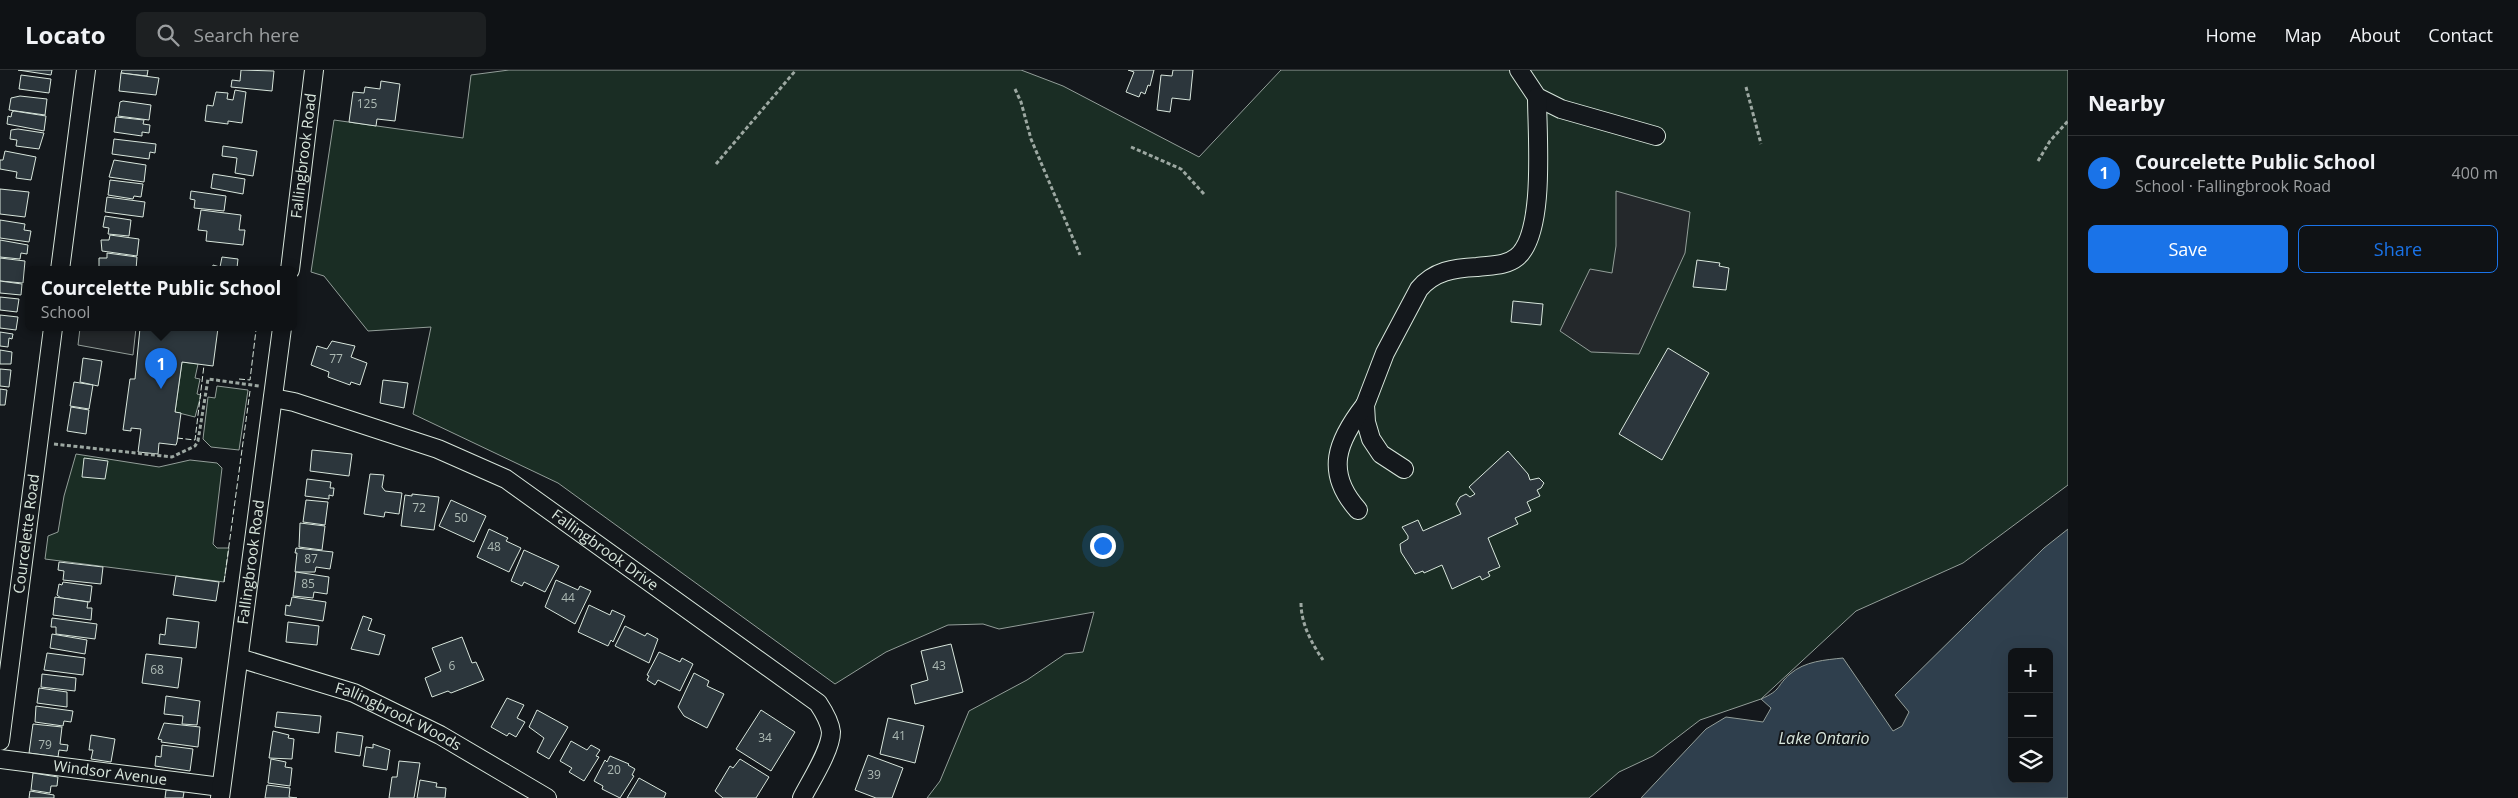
<!DOCTYPE html>
<meta charset="utf-8">
<style>
:root{--surface:#0f1215;--page:#1d2022;--text:#f1f3f6;--muted:#9b9ea0;--line:#2f3234;--accent:#1a73e8}
body{margin:0;font-family:"Open Sans",sans-serif;background:var(--page);color:var(--text)}
.controls{position:absolute;right:15px;bottom:15px;display:grid;overflow:hidden;border-radius:8px;box-shadow:0 5px 20px #0002}
.controls button{width:45px;height:45px;display:grid;place-items:center;padding:0;border:0;border-bottom:1px solid var(--line);background:var(--surface);color:var(--text);font:25px sans-serif}
.you{position:absolute;left:1102px;top:475px;width:18px;height:18px;margin:-12px;border:4px solid #fff;border-radius:50%;background:#1a73e8;box-shadow:0 0 0 8px #1a73e833}
.badge{display:grid;place-items:center;width:32px;height:32px;border-radius:50%;background:var(--accent);color:#fff;font-size:16px;font-weight:700}
.pin{position:absolute;translate:-50% -41px;filter:drop-shadow(0 1px 2px #0008)}
.pin::after{content:'';position:absolute;top:26px;width:18px;height:15px;background:inherit;clip-path:polygon(0 0,100% 0,50% 100%)}
.popup{position:absolute;left:25px;top:196px;width:272px;height:65px;box-sizing:border-box;display:grid;place-content:center;border-radius:8px;background:var(--surface);filter:drop-shadow(0 1px 4px #0005);font-size:16px;white-space:nowrap;color:var(--muted)}
.popup b{font-size:19px;color:var(--text)}
.popup::after{content:'';position:absolute;left:50%;top:100%;margin-left:-10px;border:10px solid transparent;border-top-color:var(--surface)}
.list{margin:0;padding:0;list-style:none}
h2{display:flex;justify-content:space-between;align-items:center;height:65px;margin:0;padding:0 20px;font-size:21px}
h2 small{font-size:16px;font-weight:400;color:var(--muted)}
.list li{display:grid;grid-template-columns:32px 1fr auto;gap:15px;align-items:center;box-sizing:border-box;height:75px;padding:0 20px;border-top:1px solid var(--line)}
.list b{display:block;font-size:19px;white-space:nowrap}
.list p{margin:0;font-size:16px;white-space:nowrap;color:var(--muted)}
.list em{font-size:16px;font-style:normal;color:var(--muted)}
.actions{display:flex;gap:10px;padding:15px 20px}
.actions a{flex:1;padding:11px 0;border:1px solid var(--accent);border-radius:8px;text-align:center;font-size:18px;color:var(--accent)}
.actions .main{background:var(--accent);color:#fff}
.icon{flex:none;width:28px;height:28px;fill:none;stroke:currentColor;stroke-width:2;stroke-linecap:round;stroke-linejoin:round}
.map{position:relative;flex:none;width:2068px;height:728px;overflow:hidden}
header{display:flex;align-items:center;gap:30px;box-sizing:border-box;height:70px;padding:0 25px;background:var(--surface);border-bottom:1px solid var(--line)}
header strong{font-size:24px}
nav{display:flex;gap:28px;margin-inline-start:auto;font-size:18px}
.search{width:350px;height:45px;background:var(--page);display:flex;align-items:center;gap:12px;box-sizing:border-box;padding:0 18px;border-radius:8px;color:var(--muted);font-size:19px}
main{display:flex}
aside{flex:1;background:var(--surface)}
.map>svg:first-child{display:block}
</style>
<header>
<strong>Locato</strong>
<div class="search"><svg class="icon" aria-label="search" viewBox="0 0 24 24"><circle cx="10" cy="10" r="6"/><path d="M15 15l6 6"/></svg>Search here</div>
<nav><a>Home</a><a>Map</a><a>About</a><a>Contact</a></nav>
</header>
<main>
<div class="map">
<svg width="2068" height="728" viewBox="0 0 2068 728">
<rect width="100%" height="100%" fill="#14181c"/>
<!-- green -->
<g fill="#1a2d24" stroke="#939e99">
<path d="M509,0H1021L1063,16L1199,87L1281,0H2068V415L1963,493L1856,541L1761,629L1700,650L1653,686L1619,702L1589,728H927L940,711L969,641L1027,610L1065,584L1083,582L1094,542L999,559L983,554L948,555L886,582L835,614L558,413L413,344L431,257L368,261L324,206L311,202L334,50L463,68L471,5Z"/>
<path d="M182,292L198,294L195,308L200,309L197,324L201,325L195,347L175,342Z"/>
<path d="M217,316L248,320L239,380L211,377L203,369L208,327L215,328Z"/>
<path d="M76,384L159,397L190,390L217,393L222,398L213,474L217,478H229L224,512L45,489L48,466L58,462L64,426Z"/>
</g>
<!-- parking -->
<g fill="#24282b" stroke="#939e99">
<path d="M1616,121L1690,142L1685,183L1639,284L1591,282L1560,261L1590,199L1612,203L1616,176Z"/>
<path d="M80,258H136L133,285L78,275Z"/>
</g>
<!-- water -->
<path fill="#2f3f4d" stroke="#939e99" fill-rule="evenodd" d="M2068,459V728H1641L1706,659L1726,647L1763,652L1771,638L1761,629C1782,620 1776,616 1790,604C1805,591 1825,590 1843,588L1893,661L1902,656L1909,642L1895,625L2044,478ZM2012,582H2049V709H2012Z"/>
<!-- building -->
<g fill="#2c363c" stroke="#d8e6dc">
<path d="M18,0H52L51,5Z"/>
<path d="M122,0H148L147,6L121,3Z"/>
<path d="M241,0L274,1L272,21L231,17L232,10L240,11Z"/>
<path d="M1128,0H1154L1150,16L1148,15L1145,24L1141,22L1139,27L1126,22L1134,2Z"/>
<path d="M1173,0H1193L1190,30L1172,28L1170,42L1157,40L1161,5L1172,6Z"/>
<path d="M121,3L159,8L156,25L119,21Z"/>
<path d="M21,5L51,9L49,23L19,19Z"/>
<path d="M381,11L400,14L395,51L377,49L376,56L349,52L353,22L364,23L365,17L380,19Z"/>
<path d="M235,20L246,22L242,53L228,51V54L205,51L207,35L213,36L216,22L228,23L227,29L233,30Z"/>
<path d="M20,26L47,29L45,45L9,40L11,28Z"/>
<path d="M123,31L151,35L149,50L118,46L120,32Z"/>
<path d="M14,41L46,46L44,61L7,54L8,46L11,47L12,42Z"/>
<path d="M116,47L144,50L143,54L150,55L149,63L142,62V66L114,62Z"/>
<path d="M18,59L44,63L39,79L16,76L17,70L10,69L11,60Z"/>
<path d="M114,69L156,74L155,83L150,82L149,89L112,84Z"/>
<path d="M223,76L257,81L253,106L235,103L237,88L222,86Z"/>
<path d="M5,81L36,87L31,110L16,108L17,102L0,99V90H3Z"/>
<path d="M114,90L146,95L144,112L109,107Z"/>
<path d="M213,104L245,109L243,124L211,118Z"/>
<path d="M110,110L143,114L141,127L134,126L133,129L108,125Z"/>
<path d="M0,119L29,122L25,147L0,144Z"/>
<path d="M191,121L226,126L224,141L194,138L195,130L190,129Z"/>
<path d="M107,127L145,132L143,147L105,142Z"/>
<path d="M201,140L241,145L239,160H245L243,175L206,171L207,161L198,160Z"/>
<path d="M105,146L131,150L129,166L108,164L109,158L103,157Z"/>
<path d="M0,150L25,154L24,160L31,161L29,172L0,168Z"/>
<path d="M110,165L139,169L137,186L102,181L101,170H109Z"/>
<path d="M0,170L28,175L27,184L21,183L20,189L0,187Z"/>
<path d="M107,183L137,187L136,200L99,199V188H107Z"/>
<path d="M222,187L238,189L237,198L239,200H212L213,195L220,197Z"/>
<path d="M0,188L25,191L23,213L0,211Z"/>
<path d="M1697,190L1720,193L1719,196L1729,198L1726,220L1693,217Z"/>
<path d="M0,211L22,214L21,225L0,223Z"/>
<path d="M0,227L19,229L17,242L0,240Z"/>
<path d="M1513,231L1543,234L1541,255L1511,252Z"/>
<path d="M0,245L18,247L16,260L0,258Z"/>
<path d="M140,258H218L213,296L182,292L175,342L181,343L177,372L176,375L159,373L158,384L138,382L141,359L131,358V361L123,360L130,309H135Z"/>
<path d="M0,262L13,264L12,269L9,268L8,277L0,276Z"/>
<path d="M332,271L355,276L351,287L367,293L360,315L351,312L350,315L328,307L329,302L311,295L317,276L327,279Z"/>
<path d="M1668,278L1709,303L1662,390L1619,364Z"/>
<path d="M0,280L12,282L11,294H0Z"/>
<path d="M83,288L102,291L98,316L80,312Z"/>
<path d="M0,299L11,300L9,317L0,316Z"/>
<path d="M383,310L408,313L404,338L380,333Z"/>
<path d="M74,312L93,315L89,339L70,336Z"/>
<path d="M0,319L7,320L5,335H0Z"/>
<path d="M71,337L89,340L86,364L67,361Z"/>
<path d="M312,380L352,384L349,406L310,401Z"/>
<path d="M1508,381L1528,404L1530,410L1539,408L1544,413L1541,418L1537,420L1540,426L1527,432L1531,441L1515,448L1518,454L1488,468L1500,497L1488,502L1490,506L1482,510L1480,506L1452,519L1442,495L1424,503L1423,501L1415,504L1401,482L1400,474L1408,469V466L1402,457L1418,450L1423,461L1461,444L1456,434L1460,427L1466,424L1470,427L1475,424L1469,417Z"/>
<path d="M84,388L108,391L105,409L82,407Z"/>
<path d="M370,404L384,405L382,417L385,421L402,423L399,444L385,442L384,447L364,444Z"/>
<path d="M307,409L331,412L330,418H334L333,426L329,425V429L305,426Z"/>
<path d="M412,424L439,427L434,460L401,456L405,425L412,426Z"/>
<path d="M306,430L328,432L325,455L303,452Z"/>
<path d="M451,430L486,446L474,472L439,456Z"/>
<path d="M300,453L325,456L322,480L299,477Z"/>
<path d="M489,459L508,468L506,471L521,478L509,502L477,487Z"/>
<path d="M296,478L333,482L330,499L316,497L315,502H295L297,483H295Z"/>
<path d="M524,480L559,496L545,522L524,512L522,516L511,511Z"/>
<path d="M59,492L103,497L101,514L63,510L64,501L58,500Z"/>
<path d="M296,502L329,507L327,524L314,522L313,528L293,526Z"/>
<path d="M176,506L219,512L216,531L173,525Z"/>
<path d="M556,510L578,520L580,516L591,521L575,554L545,537Z"/>
<path d="M63,512L92,516L90,532L61,528L57,525L59,514L62,515Z"/>
<path d="M55,527L88,532L87,538H92L91,550L53,545Z"/>
<path d="M292,527L326,532L323,551L285,545L286,535L290,536Z"/>
<path d="M589,535L610,545L612,540L625,546L613,572L611,570L608,576L578,562Z"/>
<path d="M363,546L372,549L368,560L385,565L379,585L351,579Z"/>
<path d="M52,548L97,554L95,569L56,564V557H51Z"/>
<path d="M167,548L199,552L196,578L159,574L160,564L165,565Z"/>
<path d="M288,552L319,556L317,575L286,572Z"/>
<path d="M625,556L645,566L647,563L658,569L649,593L615,576Z"/>
<path d="M52,564L87,570L85,584L50,578Z"/>
<path d="M462,567L472,593L476,592L484,610L451,623L448,621L432,627L425,608L441,601L432,578Z"/>
<path d="M951,574L963,622L915,634L911,615L928,610L921,581Z"/>
<path d="M659,582L680,592L682,588L693,594L680,621L658,610L655,615L647,610L649,606L647,605Z"/>
<path d="M47,583L85,588L83,605L44,600Z"/>
<path d="M146,584L182,588L178,618L142,613Z"/>
<path d="M694,603L709,611L707,616L724,624L707,658L684,646L678,637Z"/>
<path d="M42,604L76,608L75,621L41,617Z"/>
<path d="M39,618L67,622V637L37,633Z"/>
<path d="M166,626L200,631L197,655L182,654L183,646L164,644Z"/>
<path d="M507,628L524,635L517,648L525,652L516,667L509,663L507,666L491,657Z"/>
<path d="M36,636L73,641L71,652L64,651L63,656L35,652Z"/>
<path d="M537,640L568,657L549,689L537,682L544,668L529,657Z"/>
<path d="M761,640L795,662L771,701L736,679Z"/>
<path d="M277,642L321,646L319,663L275,657Z"/>
<path d="M888,648L924,656L915,693L880,684Z"/>
<path d="M164,653L200,657L198,677L161,672L162,670L158,669Z"/>
<path d="M33,654L62,657L60,674L68,675L67,681L59,680L58,687L29,683Z"/>
<path d="M273,661L289,665L288,668L294,669L292,689L269,688Z"/>
<path d="M337,662L363,666L360,686L335,682Z"/>
<path d="M91,665L115,669L111,692L91,689L93,680H89Z"/>
<path d="M571,671L587,680L591,675L600,680L596,686L599,687L584,711L569,702L572,698L560,691Z"/>
<path d="M373,674L390,680L387,700L363,696L366,677L373,678Z"/>
<path d="M162,675L193,679L190,701L155,696L156,686L161,687Z"/>
<path d="M868,685L903,698L892,728H876L855,720Z"/>
<path d="M610,686L629,694L628,695L635,699L632,705L634,706L620,728L602,719L603,716L594,711L605,690L607,692Z"/>
<path d="M271,689L286,692L285,697L292,698L290,716L268,713Z"/>
<path d="M740,689L769,707L756,728H723L715,721L730,696L733,698Z"/>
<path d="M399,691L420,693L414,728H389L392,707H397Z"/>
<path d="M33,703L58,707L57,716H51L50,723L31,720Z"/>
<path d="M639,708L666,723L664,728H627Z"/>
<path d="M420,710L437,713L436,717L446,718L445,728H417Z"/>
<path d="M267,715L290,718L289,727L297,728H265Z"/>
<path d="M166,720L184,722L183,728H165Z"/>
<path d="M30,721L54,725V728H29Z"/>
</g>
<g fill="none" stroke-linecap="round" stroke-linejoin="round">
<!-- minor casing -->
<g stroke="#d8e6dc" stroke-width="20">
<g id="minor">
<path d="M1519,0L1537,27L1561,39L1656,66"/>
<path d="M60,200L86,0"/>
<path id="s1" d="M290,200L314,0"/>
<path id="s2" d="M273,328L294,332L438,379L506,409L818,633C824,642 830,652 831,662C831,680 810,712 802,728"/>
<path d="M1404,399L1381,384L1371,369L1366,352L1365,335L1385,283L1419,219C1434,201 1454,198 1477,197C1491,195 1506,196 1517,187C1546,163 1537,64 1537,27"/>
<path d="M1358,440C1324,402 1337,371 1365,335"/>
<path id="s3" d="M239,588L354,623L440,665L547,728"/>
<path id="s4" d="M0,671L53,258"/>
<path id="s5" d="M0,689L221,717"/>
<path id="s6" d="M220,728L282,258"/>
</g>
</g>
<!-- path -->
<g stroke="#9da8a2" stroke-width="3" stroke-dasharray="4 2.5" stroke-linecap="butt">
<path d="M1746,17L1761,74"/>
<path d="M1015,19L1021,32L1031,69L1080,185"/>
<path d="M1131,77L1181,99L1204,124"/>
<path d="M2038,91L2050,71L2068,51"/>
<path d="M716,94L796,0"/>
<path d="M54,374L172,387L195,376L198,371L208,309L259,316"/>
<path d="M1301,533C1301,554 1312,574 1323,590"/>
</g>
<!-- minor -->
<use href="#minor" stroke="#14181c" stroke-width="18"/>
<!-- fence -->
<g stroke="#d8e6dc" stroke-width="1" stroke-dasharray="6 2.5" stroke-linecap="butt">
<path d="M239,309L250,310L256,260"/>
<path d="M177,368L195,370L204,295"/>
<path d="M224,512L250,321"/>
</g>
</g>
<g text-anchor="middle" stroke-width="4" stroke-linejoin="round" paint-order="stroke">
<!-- number labels -->
<g font-size="12" fill="#adbab4">
<text x="367" y="38">125</text>
<text x="336" y="293">77</text>
<text x="419" y="442">72</text>
<text x="461" y="452">50</text>
<text x="494" y="481">48</text>
<text x="311" y="493">87</text>
<text x="308" y="518">85</text>
<text x="568" y="532">44</text>
<text x="452" y="600">6</text>
<text x="939" y="600">43</text>
<text x="157" y="604">68</text>
<text x="899" y="670">41</text>
<text x="765" y="672">34</text>
<text x="45" y="679">79</text>
<text x="614" y="704">20</text>
<text x="874" y="709">39</text>
</g>
<!-- street labels -->
<g font-size="15" fill="#d8e6dc" stroke="#14181c">
<text dy="5" stroke="none"><textPath href="#s1" startOffset="115">Fallingbrook Road</textPath></text>
<text dy="5" stroke="none"><textPath href="#s4" startOffset="209">Courcelette Road</textPath></text>
<text dy="5" stroke="none"><textPath href="#s2" startOffset="369">Fallingbrook Drive</textPath></text>
<text dy="5" stroke="none"><textPath href="#s6" startOffset="238">Fallingbrook Road</textPath></text>
<text dy="5" stroke="none"><textPath href="#s3" startOffset="170">Fallingbrook Woods</textPath></text>
<text dy="5" stroke="none"><textPath href="#s5" startOffset="111">Windsor Avenue</textPath></text>
</g>
<!-- water labels -->
<g font-size="16" font-style="italic" fill="#d8e6dc" stroke="#14181c">
<text x="1824" y="674">Lake Ontario</text>
</g>
</g>
</svg>
<div class="controls">
<button>+</button>
<button>−</button>
<button><svg class="icon" aria-label="layers" viewBox="0 0 24 24"><path d="M12 4l9 5-9 5-9-5zM3 14l9 5 9-5"/></svg></button>
</div>
<div class="you"></div>
<div class="pin badge" style="left:161px;top:319px">1</div>
<div class="popup"><b>Courcelette Public School</b>School</div>
</div>
<aside>
<h2>Nearby<small></small></h2>
<ul class="list">
<li><span class="badge">1</span><div><b>Courcelette Public School</b><p>School · Fallingbrook Road</p></div><em>400 m</em></li>
</ul>
<div class="actions"><a class="main">Save</a><a>Share</a></div>
</aside>
</main>
